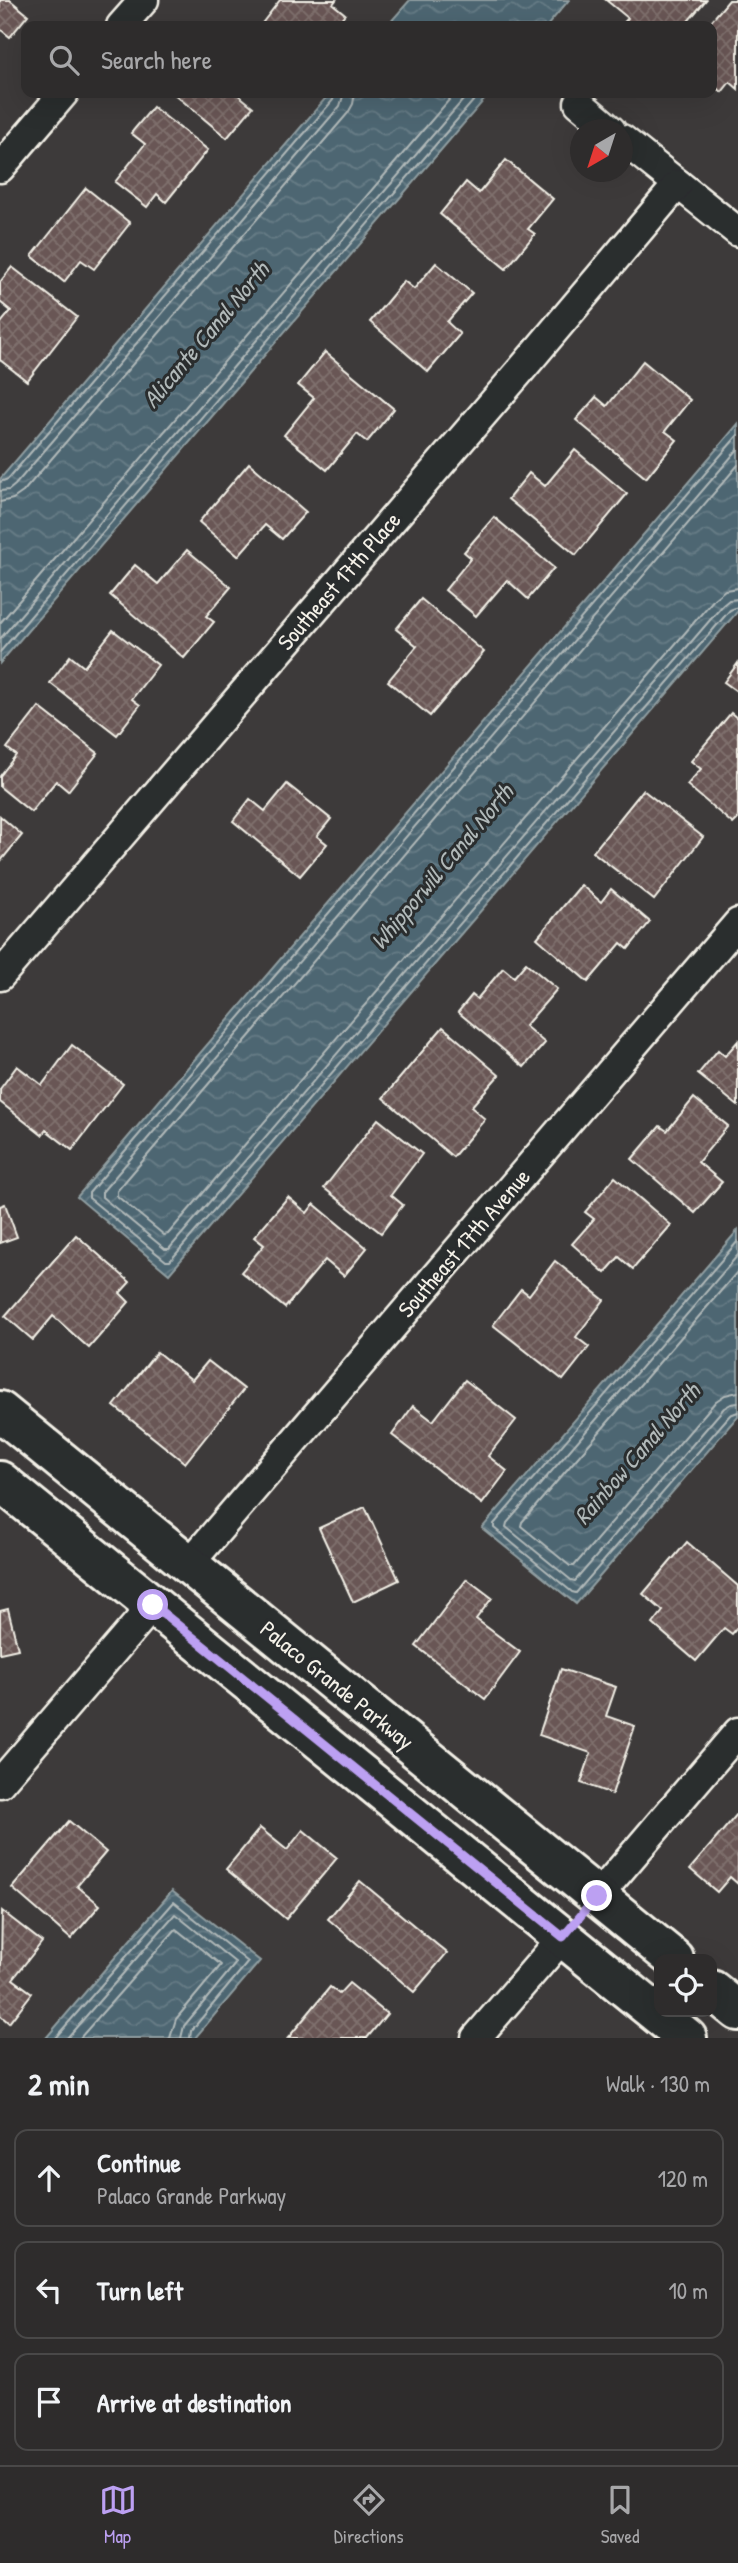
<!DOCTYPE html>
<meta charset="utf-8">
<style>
:root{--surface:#2e2c2c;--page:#363434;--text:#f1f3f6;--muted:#a7a7a9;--line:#494848;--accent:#bca0f2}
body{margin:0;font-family:"Patrick Hand",sans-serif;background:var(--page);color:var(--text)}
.controls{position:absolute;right:21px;bottom:21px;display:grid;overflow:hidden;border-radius:14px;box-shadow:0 7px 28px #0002}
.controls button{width:63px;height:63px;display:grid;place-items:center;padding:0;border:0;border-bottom:2px solid var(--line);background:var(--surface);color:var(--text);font:35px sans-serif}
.compass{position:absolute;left:570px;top:119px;width:63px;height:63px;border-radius:50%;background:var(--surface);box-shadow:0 7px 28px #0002;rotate:219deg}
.stop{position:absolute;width:21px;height:21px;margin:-16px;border:5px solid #bca0f2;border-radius:50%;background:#fff}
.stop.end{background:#bca0f2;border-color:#fff;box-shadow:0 2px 7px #0008}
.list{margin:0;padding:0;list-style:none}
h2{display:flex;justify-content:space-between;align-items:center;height:91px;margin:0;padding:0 28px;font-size:30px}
h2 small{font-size:23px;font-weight:400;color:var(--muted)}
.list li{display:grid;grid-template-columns:46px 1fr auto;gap:21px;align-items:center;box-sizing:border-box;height:98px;margin:0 14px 14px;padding:0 14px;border:2px solid var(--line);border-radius:14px}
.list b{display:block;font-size:26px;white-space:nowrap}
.list p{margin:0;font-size:23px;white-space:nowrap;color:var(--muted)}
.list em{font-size:23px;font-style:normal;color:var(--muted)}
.icon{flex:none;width:38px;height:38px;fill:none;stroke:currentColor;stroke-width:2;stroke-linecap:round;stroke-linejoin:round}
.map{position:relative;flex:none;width:738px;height:2038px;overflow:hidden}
.search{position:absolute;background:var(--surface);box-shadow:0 7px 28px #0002;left:21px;right:21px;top:21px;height:77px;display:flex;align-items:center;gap:18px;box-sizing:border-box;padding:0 24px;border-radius:14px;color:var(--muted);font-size:26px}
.sheet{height:427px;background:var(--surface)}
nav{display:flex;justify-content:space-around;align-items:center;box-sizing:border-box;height:98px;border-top:2px solid var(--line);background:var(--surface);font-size:19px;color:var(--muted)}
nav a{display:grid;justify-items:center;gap:4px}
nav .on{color:var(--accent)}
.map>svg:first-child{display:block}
</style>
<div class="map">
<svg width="738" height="2038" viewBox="0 0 738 2038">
<defs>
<pattern id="water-waves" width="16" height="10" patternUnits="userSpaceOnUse" patternTransform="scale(1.75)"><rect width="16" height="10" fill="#4d6672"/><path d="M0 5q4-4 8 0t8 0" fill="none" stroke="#677c86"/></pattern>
<pattern id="building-cross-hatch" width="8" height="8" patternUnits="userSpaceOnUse" patternTransform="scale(1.75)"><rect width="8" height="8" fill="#695755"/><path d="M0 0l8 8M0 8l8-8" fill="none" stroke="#7f706d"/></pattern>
</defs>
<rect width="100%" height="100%" fill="#3d3a3a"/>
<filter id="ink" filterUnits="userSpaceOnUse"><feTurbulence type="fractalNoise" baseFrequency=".0143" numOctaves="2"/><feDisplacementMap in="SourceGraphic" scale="14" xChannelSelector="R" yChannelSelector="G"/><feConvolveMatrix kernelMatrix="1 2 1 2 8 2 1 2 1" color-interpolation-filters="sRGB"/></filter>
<g filter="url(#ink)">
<!-- water -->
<g fill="url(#water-waves)" stroke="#909ea1" stroke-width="2">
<path d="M410,0H569L547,26H387Z"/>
<path d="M330,93H490L0,663V479Z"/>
<path d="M738,424V611L169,1274L77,1197Z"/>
<path d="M738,1230V1416L576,1604L482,1528Z"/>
<path d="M172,1891L260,1961L195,2038H46Z"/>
</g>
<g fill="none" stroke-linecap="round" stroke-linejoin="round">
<!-- shore -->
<g stroke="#b1b9b9" stroke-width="2">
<path d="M738,435L89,1193V1198L166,1261H170L730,610L738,607"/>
<path d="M738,449L102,1192V1197L165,1249H169L723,605L729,600L738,599"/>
<path d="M738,465L117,1191V1196L164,1235L168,1234L715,598L725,590L738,588"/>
<path d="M0,482L8,479L333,100L335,93"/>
<path d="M0,491L9,490L15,485L340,106L344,93"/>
<path d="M0,502L13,499L23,492L348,113L353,104L355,93"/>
<path d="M0,623L455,93"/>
<path d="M0,639L469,93"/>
<path d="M0,652L480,93"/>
<path d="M738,1241L494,1524V1528L572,1592L576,1593L730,1415L738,1412"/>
<path d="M738,1255L507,1523L506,1527L571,1580L575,1581L724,1408L731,1404L738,1403"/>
<path d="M738,1271L522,1522L521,1526L570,1566H574L716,1401L725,1395L738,1392"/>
<path d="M55,2038L174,1902L248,1962L191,2031L190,2038"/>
<path d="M67,2038L175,1914L236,1963L184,2026L181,2038"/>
<path d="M80,2038L176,1929L221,1965L176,2019L170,2038"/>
</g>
</g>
<!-- building -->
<g fill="url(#building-cross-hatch)" stroke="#f4f1e8" stroke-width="2">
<path d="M0,0H10L28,15L10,37L0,29Z"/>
<path d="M280,0H336L333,4L345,14L335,26H260Z"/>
<path d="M606,0H706L684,26H621L628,18Z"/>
<path d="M729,0H738V89L730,82L722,92L712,84V26H707Z"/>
<path d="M173,93H236L253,107L227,138Z"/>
<path d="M153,107L208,150L166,202L157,194L147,207L115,182L145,144L131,133Z"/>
<path d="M506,160L553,199L528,229L535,234L506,269L440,214L466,182L479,193Z"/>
<path d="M86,188L130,223L94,269L81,260L64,282L32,256Z"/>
<path d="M436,263L472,293L447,322L460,334L428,372L370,322L404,281L414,289Z"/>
<path d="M12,267L77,317L27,381L0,360V324L11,311L0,302V282Z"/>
<path d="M325,352L394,409L367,442L357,434L327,470L284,435L314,398L298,385Z"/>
<path d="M643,361L690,400L665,431L677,440L646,478L576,420L596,397L607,406Z"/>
<path d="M575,450L627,494L576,555L508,499L529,473L545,486Z"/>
<path d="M249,463L306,512L282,539L265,525L238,556L199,522Z"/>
<path d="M494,517L554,568L528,599L507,580L476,616L445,590L471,558L464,552Z"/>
<path d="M187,550L231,587L206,616L214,622L184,658L110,595L135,565L158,584Z"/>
<path d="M421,599L484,652L430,716L388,681L417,646L396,629Z"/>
<path d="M113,630L158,665L132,699L140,705L117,735L50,683L70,656L84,667Z"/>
<path d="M738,663V692L724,682Z"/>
<path d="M39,707L98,753L68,791L56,781L31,812L0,787V776L16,755L7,748Z"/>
<path d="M731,713L738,719V819L733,824L687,785L701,769L691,761Z"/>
<path d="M287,784L331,819L317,836L327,844L300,876L233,821L250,799L265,811Z"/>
<path d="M643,790L703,837L654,900L593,852Z"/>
<path d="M0,816L22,835L0,862Z"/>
<path d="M581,885L601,902L611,889L650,922L628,949L621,943L588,982L537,938Z"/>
<path d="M526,963L557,989L525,1026L545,1043L524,1067L458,1012L472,995L477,999L503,968L514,977Z"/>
<path d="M443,1027L499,1075L471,1107L485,1119L453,1157L383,1098Z"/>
<path d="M738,1041V1106L698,1074L718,1050L725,1056Z"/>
<path d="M72,1045L123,1084L72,1150L46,1130L42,1135L0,1102V1089L17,1066L42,1085Z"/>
<path d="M694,1098L728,1126L698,1162L722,1182L695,1213L632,1159L660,1126L667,1131Z"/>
<path d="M378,1119L422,1154L391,1195L403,1205L381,1233L324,1188Z"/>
<path d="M615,1177L671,1225L633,1269L619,1257L605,1273L572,1244L594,1219L585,1212Z"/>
<path d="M288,1197L307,1213L314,1204L367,1248L344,1276L325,1260L285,1308L241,1272L264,1245L254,1237Z"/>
<path d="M5,1204L17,1237L0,1243V1206Z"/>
<path d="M76,1235L130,1282L120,1293L129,1302L89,1348L53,1316L33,1340L5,1316Z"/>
<path d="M555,1261L604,1300L576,1337L589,1347L563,1380L493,1325L521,1289L529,1295Z"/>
<path d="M157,1352L192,1380L208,1361L244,1389L185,1463L114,1406Z"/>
<path d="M465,1380L516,1420L488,1456L507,1471L482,1504L392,1435L413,1406L433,1421Z"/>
<path d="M365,1507L399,1580L353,1602L319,1528Z"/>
<path d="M687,1542L738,1586V1627L732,1634L724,1628L696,1661L653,1624L663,1611L643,1594Z"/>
<path d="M467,1579L492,1598L476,1619L520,1652L485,1699L416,1646Z"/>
<path d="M8,1609L18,1649L0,1653V1611Z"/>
<path d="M561,1669L616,1687L606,1716L635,1726L612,1794L581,1783L591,1753L539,1735Z"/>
<path d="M738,1813V1884L730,1877L717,1892L690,1869Z"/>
<path d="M69,1821L106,1852L77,1886L100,1905L71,1939L12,1888Z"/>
<path d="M260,1828L287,1850L303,1830L337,1858L286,1919L226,1869Z"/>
<path d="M360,1881L447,1953L414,1992L328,1919Z"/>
<path d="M2,1911L42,1942L13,1979L32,1993L9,2023L0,2015Z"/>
<path d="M349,1983L387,2014L367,2038H288L330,1987L339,1994Z"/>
</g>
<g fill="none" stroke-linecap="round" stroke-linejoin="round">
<!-- street casing -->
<g stroke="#f4f1e8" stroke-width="33">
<g id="street">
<path d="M121,26L144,0"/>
<path d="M579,103L611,130"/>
<path d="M622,139L738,232"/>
<path d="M0,168L64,93"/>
<path d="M0,976L521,370L678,184"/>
<path d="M189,1564L738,923"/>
<path d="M0,1783L153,1605"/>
<path d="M598,1896L738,1732"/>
<path d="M476,2038L563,1937"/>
</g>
</g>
<!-- secondary casing -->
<g stroke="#f4f1e8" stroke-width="44">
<g id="secondary">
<path d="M0,1411L674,1959"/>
<path d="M0,1481L687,2038"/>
<path d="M712,1990L738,2011"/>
</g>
</g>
<!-- street -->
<use href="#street" stroke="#2a2d2e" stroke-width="28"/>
<!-- secondary -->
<use href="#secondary" stroke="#2a2d2e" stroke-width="38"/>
</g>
</g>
<g fill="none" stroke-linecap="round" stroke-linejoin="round" filter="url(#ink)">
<!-- route -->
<path stroke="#bca0f2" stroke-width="9" d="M153,1605L563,1937L597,1896"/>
</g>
<g text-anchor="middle" stroke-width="6" stroke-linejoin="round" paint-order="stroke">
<!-- street labels -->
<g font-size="23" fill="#f4f1e8" stroke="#2a2d2e">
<text transform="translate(339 581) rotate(-49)" y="8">Southeast 17th Place</text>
<text transform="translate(464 1243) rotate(-49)" y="8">Southeast 17th Avenue</text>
<text transform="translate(337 1685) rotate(39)" y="8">Palaco Grande Parkway</text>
</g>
<!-- water labels -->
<g font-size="24" font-style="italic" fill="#b1b9b9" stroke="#2a2d2e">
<text transform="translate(206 335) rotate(-50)" y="8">Alicante Canal North</text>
<text transform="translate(442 867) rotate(-50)" y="8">Whipporwill Canal North</text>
<text transform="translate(637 1454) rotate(-49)" y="8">Rainbow Canal North</text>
</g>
</g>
</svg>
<div class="controls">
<button><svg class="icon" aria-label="locate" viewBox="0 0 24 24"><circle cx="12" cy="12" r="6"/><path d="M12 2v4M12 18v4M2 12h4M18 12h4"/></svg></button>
</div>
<svg class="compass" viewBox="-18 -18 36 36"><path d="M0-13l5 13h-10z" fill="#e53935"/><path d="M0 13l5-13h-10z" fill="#a7a7a9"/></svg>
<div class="stop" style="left:153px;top:1605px"></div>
<div class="stop end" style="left:597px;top:1896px"></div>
<div class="search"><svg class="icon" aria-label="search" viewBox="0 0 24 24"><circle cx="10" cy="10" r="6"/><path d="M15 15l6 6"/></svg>Search here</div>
</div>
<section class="sheet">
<h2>2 min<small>Walk · 130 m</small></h2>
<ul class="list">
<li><svg class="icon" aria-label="ahead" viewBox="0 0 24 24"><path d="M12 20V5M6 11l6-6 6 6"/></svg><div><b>Continue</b><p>Palaco Grande Parkway</p></div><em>120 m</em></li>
<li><svg class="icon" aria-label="left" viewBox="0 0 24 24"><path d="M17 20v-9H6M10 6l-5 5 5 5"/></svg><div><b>Turn left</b></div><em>10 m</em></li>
<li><svg class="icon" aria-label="arrive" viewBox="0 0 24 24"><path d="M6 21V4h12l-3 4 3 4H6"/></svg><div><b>Arrive at destination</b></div></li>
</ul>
</section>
<nav>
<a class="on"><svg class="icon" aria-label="map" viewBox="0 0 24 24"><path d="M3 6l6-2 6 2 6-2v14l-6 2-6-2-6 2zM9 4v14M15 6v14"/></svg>Map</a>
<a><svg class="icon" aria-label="directions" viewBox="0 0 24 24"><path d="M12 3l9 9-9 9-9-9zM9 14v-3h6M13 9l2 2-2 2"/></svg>Directions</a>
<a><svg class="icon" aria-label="saved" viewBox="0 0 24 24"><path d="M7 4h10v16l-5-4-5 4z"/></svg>Saved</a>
</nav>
